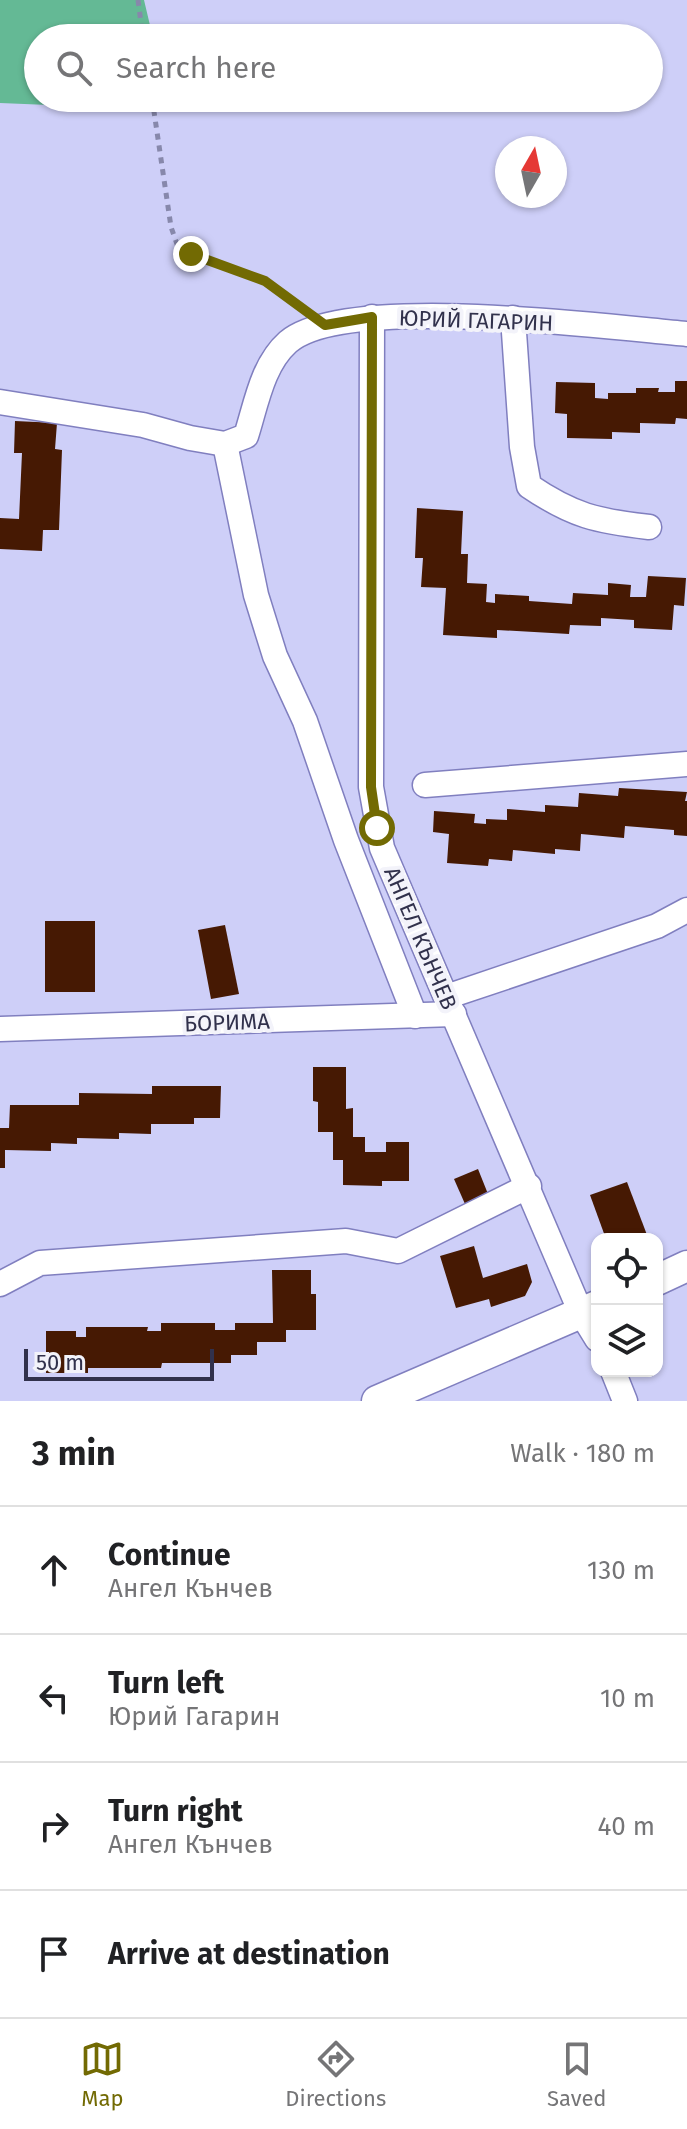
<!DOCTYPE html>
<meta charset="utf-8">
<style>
:root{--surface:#fff;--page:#f2f2f2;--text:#202124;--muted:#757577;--line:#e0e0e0;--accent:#726a03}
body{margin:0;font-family:"Fira Sans",sans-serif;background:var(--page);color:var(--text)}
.controls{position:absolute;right:24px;bottom:24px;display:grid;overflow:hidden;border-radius:16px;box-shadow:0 2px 6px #0004}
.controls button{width:72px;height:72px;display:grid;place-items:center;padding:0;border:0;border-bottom:2px solid var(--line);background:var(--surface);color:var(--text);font:40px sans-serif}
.compass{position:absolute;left:495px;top:136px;width:72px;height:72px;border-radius:50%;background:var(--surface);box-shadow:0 2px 6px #0004;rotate:9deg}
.scale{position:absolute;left:24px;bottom:20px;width:190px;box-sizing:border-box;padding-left:8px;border:4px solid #31314c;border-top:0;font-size:22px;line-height:28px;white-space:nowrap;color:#31314c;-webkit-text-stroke:6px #f3f3fa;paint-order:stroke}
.stop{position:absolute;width:24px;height:24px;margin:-18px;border:6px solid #726a03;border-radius:50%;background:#fff}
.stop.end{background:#726a03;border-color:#fff;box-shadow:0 2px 8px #0008}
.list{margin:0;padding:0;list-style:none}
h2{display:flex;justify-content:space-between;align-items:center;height:104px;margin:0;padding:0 32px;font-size:34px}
h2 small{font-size:26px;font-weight:400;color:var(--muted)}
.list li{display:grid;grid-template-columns:52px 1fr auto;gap:24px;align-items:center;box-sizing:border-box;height:128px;padding:0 32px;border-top:2px solid var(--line)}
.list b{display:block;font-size:30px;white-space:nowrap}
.list p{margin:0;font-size:26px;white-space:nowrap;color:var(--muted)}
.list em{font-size:26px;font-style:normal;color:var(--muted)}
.icon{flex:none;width:44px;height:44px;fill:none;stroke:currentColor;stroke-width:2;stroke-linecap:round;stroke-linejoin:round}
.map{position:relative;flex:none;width:687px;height:1401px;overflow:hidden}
.search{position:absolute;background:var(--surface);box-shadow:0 2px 6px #0004;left:24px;right:24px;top:24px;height:88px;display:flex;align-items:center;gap:20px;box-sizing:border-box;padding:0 28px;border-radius:44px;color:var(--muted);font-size:30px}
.sheet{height:616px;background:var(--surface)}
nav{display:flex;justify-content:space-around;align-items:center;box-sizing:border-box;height:112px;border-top:2px solid var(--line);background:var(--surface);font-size:22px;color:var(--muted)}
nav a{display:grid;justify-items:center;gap:4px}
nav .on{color:var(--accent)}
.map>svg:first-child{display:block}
</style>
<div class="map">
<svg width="687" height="1401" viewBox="0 0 687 1401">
<rect width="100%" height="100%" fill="#cecff8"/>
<!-- green -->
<path fill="#64b995" d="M0,0H144L153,38H38V98H167L170,110L0,103Z"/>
<!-- building -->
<g fill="#461903">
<path d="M675,381H687V419L676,418L675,424L640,423V433L612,432V439L567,438V414L555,413L556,382L595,383V398L608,399V393H636V388H659L658,392H675Z"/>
<path d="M15,421L57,423L55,449L62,450L59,530H43L42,551L0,549V518L19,519L22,453H14Z"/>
<path d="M417,508L463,511L461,554H468L467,583L487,584L486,602L495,603V594L529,596V601L572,604L573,593L608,595V583L631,585L630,597H646L648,576L686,578L684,606L674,605L672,630L634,628V620L601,618V626L570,625L569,634L497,630V638L443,635L446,588L421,587L423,558H415Z"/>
<path d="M619,788L687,792L685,801H687V836L674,835V830L625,826L624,838L581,834L580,851L555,849V854L513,850L512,861L489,859L488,866L447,863L449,834L433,832L434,811L475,814L474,823L486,824V819L507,820V809L545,812V805L578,807L579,793L618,796Z"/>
<rect x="45" y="921" width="50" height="71"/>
<path d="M225,925L239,994L211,999L198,930Z"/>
<path d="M313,1067H346V1109L353,1108V1137H365V1152H386V1142H409V1181H382V1186L343,1185V1160H333V1132H318V1102L313,1101Z"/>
<path d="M152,1086H221L220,1118H194V1124H151V1134L119,1133V1139L77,1138V1144L51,1143V1151L5,1150V1168H0V1128H9L10,1105H79V1093L152,1094Z"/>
<path d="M478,1169L488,1194L465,1204L454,1179Z"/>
<path d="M627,1182L647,1235L636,1239H606L590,1195Z"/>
<path d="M474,1246L483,1278L527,1264L532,1282L525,1296L491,1307L489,1299L456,1308L440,1256Z"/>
<path d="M272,1270H311V1294H316V1330H286V1342H257V1355H231V1363H162L161,1368H88V1373H46V1331H76V1337H86V1327H148L147,1331H161V1323H215V1330H235V1323H273Z"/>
</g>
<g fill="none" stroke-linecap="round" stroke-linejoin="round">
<!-- minor casing -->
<g stroke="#807fbf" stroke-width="27">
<g id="minor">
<path d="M372,317L371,787L382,848L581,1313L597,1339"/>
<path d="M513,318L522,447L529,486C573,516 597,521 649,527"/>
<path d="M0,402L143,425L190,438L225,444L246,436C256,405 262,365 288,342C345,293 607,327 687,334"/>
<path d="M225,444L256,595L275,656L305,721L346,840L415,1016"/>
<path d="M425,785L687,764"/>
<path d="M446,997L657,926L687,910"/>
<path d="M0,1029L454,1014"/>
<path d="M0,1284L40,1263L346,1241L398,1251L529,1186"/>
<path d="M613,1371L625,1401"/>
</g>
</g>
<!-- tertiary casing -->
<g stroke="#807fbf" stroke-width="33">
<g id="tertiary">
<path d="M657,1280L687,1266"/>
<path d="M377,1401L597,1306"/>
</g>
</g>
<!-- path -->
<g stroke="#8788ab" stroke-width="5" stroke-dasharray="6 6" stroke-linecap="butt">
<path d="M138,0L143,38"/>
<path d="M152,98L171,227L178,247L191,254L265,281L302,308"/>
</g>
<!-- minor -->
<use href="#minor" stroke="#fff" stroke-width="24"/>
<!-- tertiary -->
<use href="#tertiary" stroke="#fff" stroke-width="30"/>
</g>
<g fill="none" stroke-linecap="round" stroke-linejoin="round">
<!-- route -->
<path stroke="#726a03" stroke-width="10" d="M191,254L265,281L325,325L372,317L371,787L377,828"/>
</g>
<g text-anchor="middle" stroke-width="8" stroke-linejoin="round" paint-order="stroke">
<!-- street labels -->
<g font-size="22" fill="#31314c" stroke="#f3f3fa">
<text transform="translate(476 320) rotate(2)" y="8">ЮРИЙ ГАГАРИН</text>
<text transform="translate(421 938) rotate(67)" y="8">АНГЕЛ КЪНЧЕВ</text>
<text transform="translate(227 1022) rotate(-2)" y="8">БОРИМА</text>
</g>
</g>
</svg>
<div class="controls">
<button><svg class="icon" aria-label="locate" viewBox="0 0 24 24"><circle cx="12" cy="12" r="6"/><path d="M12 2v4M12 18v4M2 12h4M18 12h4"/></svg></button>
<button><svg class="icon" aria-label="layers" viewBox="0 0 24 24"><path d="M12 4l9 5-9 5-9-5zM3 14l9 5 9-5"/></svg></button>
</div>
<svg class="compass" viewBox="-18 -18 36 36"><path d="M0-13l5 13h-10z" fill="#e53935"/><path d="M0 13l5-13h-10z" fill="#757577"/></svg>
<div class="scale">50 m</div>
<div class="stop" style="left:377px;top:828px"></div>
<div class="stop end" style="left:191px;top:254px"></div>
<div class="search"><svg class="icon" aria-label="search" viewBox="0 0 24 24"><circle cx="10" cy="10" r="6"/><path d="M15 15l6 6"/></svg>Search here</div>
</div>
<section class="sheet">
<h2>3 min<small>Walk · 180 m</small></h2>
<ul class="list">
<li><svg class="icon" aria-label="ahead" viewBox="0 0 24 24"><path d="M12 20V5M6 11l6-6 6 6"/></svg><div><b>Continue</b><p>Ангел Кънчев</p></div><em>130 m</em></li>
<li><svg class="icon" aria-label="left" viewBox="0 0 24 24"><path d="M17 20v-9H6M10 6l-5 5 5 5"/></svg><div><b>Turn left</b><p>Юрий Гагарин</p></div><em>10 m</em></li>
<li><svg class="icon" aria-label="right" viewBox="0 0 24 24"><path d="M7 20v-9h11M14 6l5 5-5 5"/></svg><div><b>Turn right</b><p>Ангел Кънчев</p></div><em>40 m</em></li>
<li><svg class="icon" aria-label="arrive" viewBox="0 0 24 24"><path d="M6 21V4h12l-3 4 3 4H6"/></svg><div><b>Arrive at destination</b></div></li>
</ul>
</section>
<nav>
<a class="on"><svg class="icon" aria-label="map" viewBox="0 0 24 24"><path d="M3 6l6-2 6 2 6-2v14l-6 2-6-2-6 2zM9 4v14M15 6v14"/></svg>Map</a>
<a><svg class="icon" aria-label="directions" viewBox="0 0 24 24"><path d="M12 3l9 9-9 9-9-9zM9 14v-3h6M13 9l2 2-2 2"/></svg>Directions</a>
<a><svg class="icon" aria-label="saved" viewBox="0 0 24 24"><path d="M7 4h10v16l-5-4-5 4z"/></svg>Saved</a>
</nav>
